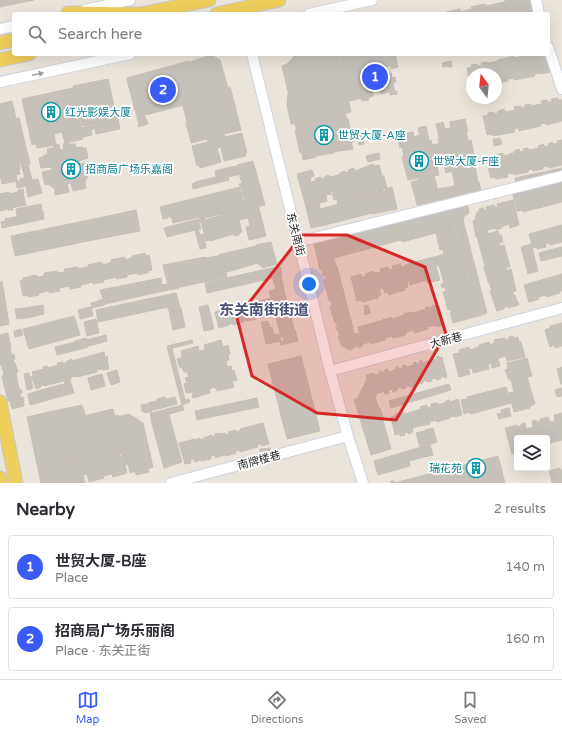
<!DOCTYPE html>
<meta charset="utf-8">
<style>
:root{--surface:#fff;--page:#f7f7f7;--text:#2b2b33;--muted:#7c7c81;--line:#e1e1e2;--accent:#3b5bf7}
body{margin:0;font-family:"Varela Round","Noto Sans SC",sans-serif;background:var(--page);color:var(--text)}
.controls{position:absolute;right:12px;bottom:12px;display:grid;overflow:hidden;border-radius:4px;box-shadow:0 4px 16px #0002}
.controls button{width:36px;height:36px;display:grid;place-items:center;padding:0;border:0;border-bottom:1px solid var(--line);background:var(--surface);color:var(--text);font:20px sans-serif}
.compass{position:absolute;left:466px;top:68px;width:36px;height:36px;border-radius:50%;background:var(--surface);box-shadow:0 4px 16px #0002;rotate:345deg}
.you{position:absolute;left:309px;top:284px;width:14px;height:14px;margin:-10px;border:3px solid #fff;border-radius:50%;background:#1a73e8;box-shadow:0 0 0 6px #1a73e833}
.badge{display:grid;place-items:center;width:26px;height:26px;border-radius:50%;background:var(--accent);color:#fff;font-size:13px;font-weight:700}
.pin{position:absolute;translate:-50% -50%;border:2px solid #fff;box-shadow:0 1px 4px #0006}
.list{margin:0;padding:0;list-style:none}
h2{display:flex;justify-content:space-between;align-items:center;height:52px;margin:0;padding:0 16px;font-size:17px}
h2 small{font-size:13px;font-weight:400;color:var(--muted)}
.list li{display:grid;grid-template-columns:26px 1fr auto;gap:12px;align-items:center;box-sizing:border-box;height:64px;margin:0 8px 8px;padding:0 8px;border:1px solid var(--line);border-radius:4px}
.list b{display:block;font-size:15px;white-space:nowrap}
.list p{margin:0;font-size:13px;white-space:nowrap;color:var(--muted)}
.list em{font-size:13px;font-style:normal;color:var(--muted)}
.icon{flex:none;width:22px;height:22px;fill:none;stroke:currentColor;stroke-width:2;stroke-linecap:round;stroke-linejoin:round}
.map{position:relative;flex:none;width:562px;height:483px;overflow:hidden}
.search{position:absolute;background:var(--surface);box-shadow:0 4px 16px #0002;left:12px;right:12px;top:12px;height:44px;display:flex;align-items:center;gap:10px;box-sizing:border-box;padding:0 14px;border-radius:4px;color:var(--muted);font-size:15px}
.sheet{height:196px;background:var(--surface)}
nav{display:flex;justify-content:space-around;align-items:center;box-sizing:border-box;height:56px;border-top:1px solid var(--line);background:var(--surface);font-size:11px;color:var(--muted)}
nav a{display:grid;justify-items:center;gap:2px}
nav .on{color:var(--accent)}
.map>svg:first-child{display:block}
</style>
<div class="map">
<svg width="562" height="483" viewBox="0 0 562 483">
<rect width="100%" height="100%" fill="#ebe4da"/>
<!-- building -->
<g fill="#c6c1ba" stroke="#c6c0b4">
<path d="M0,0H34L0,7Z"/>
<path d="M505,0H524L527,11L517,13L518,14H467V10L472,9L471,7L485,4L486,6L505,2Z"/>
<path d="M525,0H532L535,14H528Z"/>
<path d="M460,9L461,12L466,10L467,14H447L446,12Z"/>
<path d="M295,54H346V57L350,56L351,60L343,62L347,77L354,76L353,75L356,74L357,80L354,81L355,87L357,93L360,92L362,98L349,101L340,56L315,62L308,65L299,72L293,79L288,92L282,66L287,64L292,59Z"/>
<path d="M346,54H395L398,67L391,69V66L386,67L387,74L391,73L392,78L395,77L396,82L393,83L395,92L397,91V94L390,95V92L381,94L379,87L372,89L373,96L368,98L369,100L362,101L361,99H362L361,91L357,92L354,81L358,80L356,74H353V76L347,77L344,62L351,60L350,56H347Z"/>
<path d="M524,54H546L550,72L540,74V73L534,74L535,76L514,80V78L508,79V81L496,84V74H472L471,89L467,68L472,67L471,65L477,64V66L482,65L481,63L487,62L488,63L498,61V60L514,56V58L524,56Z"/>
<path d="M211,55L220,60L228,88L230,87L236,109L211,116L214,125H212L210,116L187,122L183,106L200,101L190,62Z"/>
<path d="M339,57L351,112L291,124L287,105L288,94L293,80L299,73L308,65L315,62Z"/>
<path d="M189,61L200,101L137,117L127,80H128L127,78Z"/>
<path d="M451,61L452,67H449L448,66L443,67L442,63Z"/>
<path d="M108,79L117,119L82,126L73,86Z"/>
<path d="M73,88L81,128L93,125L94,129H91L92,135L82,137L83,139L65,143L62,132L54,134L56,145L37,148L36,144L32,145L22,99Z"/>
<path d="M558,98V100H562V121L546,125V123L540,124L541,126L519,131V128L514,129L515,132L493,136L492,134L487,135L483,116L488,115V113L494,112V114L498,113V111L504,109L505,112L515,110L514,107L521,106V108L525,107V105L531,104V106L542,104L541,101L547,100L548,102H552L551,99Z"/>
<path d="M12,101L16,118L7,120L8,126L11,125L20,169L19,170L20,174L0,178V104Z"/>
<path d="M236,110L241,130L224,134L225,137L242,133L247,153H245L246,156L224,161L221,147L217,148L221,162L200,168L199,165L197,166L192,146L208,142L207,139L191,143L186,123L209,117L212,125H214L212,116Z"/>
<path d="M345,113L347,119H348L353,142H351L353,149L340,151L338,142H336V141L331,142L334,153L322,155L321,148H316V147L314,148L316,157L303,160L302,153H300L295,130L297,129L295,124Z"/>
<path d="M145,116L148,124L138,127V126L139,125L137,118Z"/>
<path d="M19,118L30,164L28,165L32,180L38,179L42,193L28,197L26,186L17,188L16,182L20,181V179L25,178L21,164H20L11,125H9L8,121Z"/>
<path d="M118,119L120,129L96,134L94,124Z"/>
<path d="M465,119L468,131H466L468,141L471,140L476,163L466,165L467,168L475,166L478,182L455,187L452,171L446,173L443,160H444V158L439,159L436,144H439L438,139L439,138L436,124L443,122L445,129L451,128L450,122Z"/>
<path d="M426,126L429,141L431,140L432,145L435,144L439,159L434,160L435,163L436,162L439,175L434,176L438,191L415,197L411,182L419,180L418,178L408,180L402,157L404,156L402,147L400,148L397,136L413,132L414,137L420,135L418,128Z"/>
<path d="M362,135L364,144L359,145L357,136Z"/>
<path d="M500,138L502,144L494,146L493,139Z"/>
<path d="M562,140V165L549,168L548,166L543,167V169L533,171V169L528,170V172L514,175L509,154L514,153V151L519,149L520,152L524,151L523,149L528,148L529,150L539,148L538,146L544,144V147L548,146V144L553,142V144L558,143L557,141Z"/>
<path d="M336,141V143L338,142L339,151L334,152L332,142Z"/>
<path d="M68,142V144H75L76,148L82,147V148H86L88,158L79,161L80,164L89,162L92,175L88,176L85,182L86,188L73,191L71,183L67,184L69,192L55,195V189L48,184L45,185L42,172L52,170L51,167L41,168L39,158L43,157V156L48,154L47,149L54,148L53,146L59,144L60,150L64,149L63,144Z"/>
<path d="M314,148H316V149L320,148L322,155L316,156Z"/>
<path d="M379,153L380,159L368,162L366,156Z"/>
<path d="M503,153V156L509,155L513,173L507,174L508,177L496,179L495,177L491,178L486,160L490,159V156H495V158L499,157L498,154Z"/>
<path d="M253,161L265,205L248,208L246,203H245L244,200L245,199L242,192H243L242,187L241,188L239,184L242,183L239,174L237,175L236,170H238L237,165Z"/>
<path d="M373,164L374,166L379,165L383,180L367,184V183L363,184V185L358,187V185L354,186V188L344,191V189L339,190L340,192L335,193L334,191L330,192L331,194L315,198L311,182L316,181L315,179L321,177L322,179H325L324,177L329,175L330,177L335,176L340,174V173L345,171L346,173L349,172L348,170L354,168L355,171Z"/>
<path d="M236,166L237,170H236L237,175L228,177L226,168Z"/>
<path d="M226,168L229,180L193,189L192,184L195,183V182L216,177L215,171Z"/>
<path d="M562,168V173L516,182L515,178Z"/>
<path d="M312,170L314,176L310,178L316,204L306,207L297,174Z"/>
<path d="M16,175L17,181L2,184L1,178Z"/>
<path d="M382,176H384L387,188L356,196V198L349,200V198L337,201V199L334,200L332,193L334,192V194L340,192V190L344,189V191L355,188L354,186H358V187L364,186V184L367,183V185L383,181Z"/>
<path d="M562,179V202L523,212L522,210L517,211L512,191Z"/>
<path d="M479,182L481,191L417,205L415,197L438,192V189L454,186L455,188Z"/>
<path d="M240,187L243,199L229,203L230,204L225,206V203L211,207V206L209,207V208L203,209V211L199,212L197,210H194L195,212L185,214L184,213H182L183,215L176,216L177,218L172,219L170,216H168V218L163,219L160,207Z"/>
<path d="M392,187L397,209L377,213L373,194L377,193V191L383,190V191H384L386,190L385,189Z"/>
<path d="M23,189L24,193H23L26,205L12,208L13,210H8V209L0,211V194L9,192V194L18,192V190Z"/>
<path d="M376,192V193L372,194L377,213L372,214L368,195L364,196L363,195Z"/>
<path d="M363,195V197L367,196L372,213L325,225L321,209L338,204L337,202L349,199V200L357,199L356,196Z"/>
<path d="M326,196L327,201L317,204L316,198Z"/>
<path d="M243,199L244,204H246L247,209L259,206V209L246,212V214L243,215L244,218L247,217L248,218L239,220L237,212L233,213L232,211L222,213V214L204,218L205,219L201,220V222H200L199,217L173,223L172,220L178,218L177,216L183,215V213H184L185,214L195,212V211L196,210L198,213L204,211V210L209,208V207L211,208L224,204L225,206L230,205V203Z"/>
<path d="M513,200L519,225L510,228L509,224L501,227L502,228L496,230V228L487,230L488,234L476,237L473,221L475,220L477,212L480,211L479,209L483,208L484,210H487L486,207L494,205L495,207H498L497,204Z"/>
<path d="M41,204L42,211L17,216L16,209Z"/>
<path d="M319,204L325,225L311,228L306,207Z"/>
<path d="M467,205L469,211L468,214L464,216V218L463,220L487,313L479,316L450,209Z"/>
<path d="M449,208L454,228L402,242L397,222Z"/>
<path d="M259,209L266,236L249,240L246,227L250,226L248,217L244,218V215L247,214V213Z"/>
<path d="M136,210L140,231L98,239L94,219Z"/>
<path d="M43,211L44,219L2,228L1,222L5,221V219Z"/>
<path d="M232,211V214L237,213L242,232L239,233V235L235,236L234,234L210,241V240L206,241L201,221L223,215L222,214Z"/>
<path d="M94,219L98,239L15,256L11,236Z"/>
<path d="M198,219L201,229L198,230L200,235L203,234L206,248L200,249L195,230L167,237L164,228Z"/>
<path d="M396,222L401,240L334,258L330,240Z"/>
<path d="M562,225V242L550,245L549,243L545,244L546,247L537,249V247L533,248L529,234Z"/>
<path d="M454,228L460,250L444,254L443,249L440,250L436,233Z"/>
<path d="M498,231L499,235H501L503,242L499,243L500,246L504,245L510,267H506L507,271L511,269L516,291L513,292L514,296L515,295L517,302H518L519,305L508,308V306L504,307V309L497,311L490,291H492L489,282H488L484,267L485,266L477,237Z"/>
<path d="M330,240L336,266L320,270L314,244Z"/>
<path d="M271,242L277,264L262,268L256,245Z"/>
<path d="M531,244L538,271L528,274L521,247Z"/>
<path d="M256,246L261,265H259L258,263L227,272L225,266L221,267L218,255Z"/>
<path d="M562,247V256L541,261L539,253Z"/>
<path d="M460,250L478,316L453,323L450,313H452L450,309L448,310L443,292L446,291L445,287L442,288L441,284L444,283L439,265L436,266L434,257Z"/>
<path d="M145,253L146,256L149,255L152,270L148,271V273L138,275L137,273L127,275V277L116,279V277L109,279L106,264L112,262L111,260L125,257V260L132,258V256Z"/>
<path d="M217,256L220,267L225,266L227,277L180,287L179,282H182L179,262L205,257L206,258Z"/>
<path d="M433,257L440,280L427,283L426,280L410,285L405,265Z"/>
<path d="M101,262L102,264H105L108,279L103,280L104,282L93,284L92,282L86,284L82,268L88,267V265Z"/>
<path d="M178,262L182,281L168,285L163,265Z"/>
<path d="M401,264V267L405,266L409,281L407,282L408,287L405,288V290L389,295L388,292L385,293L383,288L379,289L381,295L378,296V298L362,302L361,300L357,301L351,277L361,274L362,277L366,276L365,274L373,271V273L381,272L380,269L388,267L389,270L393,269L392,266Z"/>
<path d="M280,266L282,276L207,293L205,283Z"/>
<path d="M337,266L353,328L338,332L336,327H338L336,322L335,323L330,306L332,305L331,301H329L324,280L326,279L325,275L323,276L322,270Z"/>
<path d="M78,267V269L82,268L85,284L80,285L81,287L70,289L69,286L59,288L60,291L49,293V291H48L39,293V295L28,297V295L23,296L20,281L23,280V278L36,275L37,277L44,276V273L57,271V273L65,272L64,269Z"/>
<path d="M562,274V291H560V293L547,297L546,295L538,297L539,299L529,302L524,285Z"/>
<path d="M281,277L284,287L276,289L273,279Z"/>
<path d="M161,278L162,285L112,295L103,299L100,290Z"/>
<path d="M2,281L9,324L0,326V282Z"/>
<path d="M178,283L179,288L169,290L168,285Z"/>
<path d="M167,284L168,290L105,304L104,305L92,308L91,303L99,301L98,300H102L112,295Z"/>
<path d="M283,287L295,332L292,333L294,338L284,341L283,337H281L269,291Z"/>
<path d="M176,293L180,307L168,310V307L98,322L96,310Z"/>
<path d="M270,298L274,312L270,313V315L260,318V316L256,317V319L247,321L246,320L242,321L243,322L233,325V323L229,324V325L219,328L215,312Z"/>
<path d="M43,305L44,314L27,318L25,308Z"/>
<path d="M208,305L214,329L204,331L199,307Z"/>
<path d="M368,305L370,313L365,315L364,306Z"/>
<path d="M435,305V307L439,306L444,325L436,327V325L427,327L428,329L414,333V330L405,333L406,335L393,338L392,336L384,338L385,340L371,344V342L362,344L363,346L358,348L355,334L359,333L358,327L383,320V319H389L388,318L391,317L392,319L404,315V313H407L413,312L414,313L426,309L425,307H428V308L432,307V306Z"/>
<path d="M91,307L93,316L80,319L78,310Z"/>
<path d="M24,308L26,318L17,319L15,309Z"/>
<path d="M181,308L185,327L173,330L169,310Z"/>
<path d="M74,316L80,335L29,349L23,329Z"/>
<path d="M96,319L99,333L87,336L84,322Z"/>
<path d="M268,321L270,327L263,329L261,322Z"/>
<path d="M562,323V346L555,348L554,345L550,347L545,330L550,328V326Z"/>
<path d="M272,327L274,335L279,334L281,341L266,344L263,330Z"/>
<path d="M21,329L23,335L15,337L14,331Z"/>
<path d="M353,329L357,345L355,346V348L349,350L341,345L338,336L340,335L339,332Z"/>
<path d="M295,330L298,341L281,345L280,342L295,338L293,333L295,332Z"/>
<path d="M8,333L11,347H10L12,355L14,354L15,359H13L14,363H15L18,372L16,373L19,389H21L22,393L20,394L21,398L23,397L24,402L11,405L10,400L8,401L2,376L4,375L2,366H1L0,363V335Z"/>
<path d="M106,335L107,341L89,346L87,340Z"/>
<path d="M513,336L514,338L518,337L519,342H521L525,357L507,361L506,356L499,358L494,340L505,338V340L509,339V337Z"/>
<path d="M86,338L88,347L78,350L75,341Z"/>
<path d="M192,340L193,343L172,348L185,400L189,399L190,402L182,405L167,346Z"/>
<path d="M221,340L223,347L228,345L230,354L228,355L229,360L226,361L227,367L231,366L232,371L234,370L237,380L232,381L234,387L217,391L215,387L209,389L210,393L193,398L192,392L186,393L184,384L187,383L185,378L189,377L187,372H184L182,367L180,368L177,359L182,358L181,351L198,346L199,351L205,350L204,345Z"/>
<path d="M75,342L77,350L57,355L55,347Z"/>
<path d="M489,342L490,345L494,343L500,366L492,368L491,363L488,364L489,369L473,373L472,368L468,369L470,374L459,377L453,354L460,353L459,350L469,347L470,350L479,347V345Z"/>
<path d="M104,352L105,357L107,356L108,360H107L109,369L103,370L102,369L96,370L97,372L77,377L76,376L71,377V379L44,386V385L40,386L41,387L36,389L33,380H32L31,377L33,376L32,372L44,369L43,367L47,366L48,368L58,365L57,363L63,362V364L67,362V361L72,359V361Z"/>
<path d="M301,356L320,431L287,439L268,364Z"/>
<path d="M439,356L440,358L442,357L447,377L444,378L443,376L440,377L441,379L436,380V378L431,379L432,381L427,382L426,380L423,381V383L419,384V382L414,383L415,386L410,387L409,385L406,386V388L402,389L401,387L397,388L398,390L393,392L392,389L388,390L389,393L385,394L384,391L380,393L375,375L379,374V372L382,371V373L385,372L384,370L388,369L389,372L396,369V367H398L399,369L403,368L402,366L405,365L406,367L414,365L413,363L416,362L417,364L420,363L419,361L422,360V363L431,360L430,358L433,357L434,360L437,359L436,357Z"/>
<path d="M527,358L532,376L527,377L535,404L530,406V408L514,412L509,393L514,392L511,380H509L505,370L508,369L507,363Z"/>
<path d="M562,367V384H561L557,369Z"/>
<path d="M117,370L120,382L111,385L107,373Z"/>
<path d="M29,373L33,388L27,390L24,374Z"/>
<path d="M374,373L379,393H377L375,398L376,400L356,406L354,400L357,399L367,379L366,375Z"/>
<path d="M102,374L105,386L91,390L88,378Z"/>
<path d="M70,380L74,393L62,396L59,385L65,384L64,381Z"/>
<path d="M449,384L451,390L391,408L389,401Z"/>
<path d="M59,385L62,396L41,402L38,391Z"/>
<path d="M506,387L511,403L471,414L467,397Z"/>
<path d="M562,388V396L557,397L555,390Z"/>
<path d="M38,391L41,402L30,405L28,394Z"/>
<path d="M165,397L166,399L175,397L177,404L150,411L148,403L157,401V399Z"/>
<path d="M257,398L259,407L197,420L195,411Z"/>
<path d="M458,399L462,415L454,417L453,416L450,417V418L437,422V420L429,422L430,424L412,428L408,413L421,409L420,407L427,405L428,408L431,407V404L438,403V405L447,402L446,401L449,400L450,402Z"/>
<path d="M467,399L470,412L464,414L461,400Z"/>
<path d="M376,400L379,408H380L383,417H382L391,449L371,455L356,406Z"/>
<path d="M24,403V406L12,409L11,405Z"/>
<path d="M147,404L149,412L146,413L142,411L141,405Z"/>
<path d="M82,405L85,415L54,423L52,415L50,416L49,412Z"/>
<path d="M182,405L184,410L151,419L150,412L151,411L152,413Z"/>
<path d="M509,408L511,416L499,419L497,414L502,413L501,410Z"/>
<path d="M113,409L115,416L118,415V416L117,417L126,457L122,458L121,453L120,454L119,450L105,454L106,458L101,459L100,455L91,457L90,453L85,455L86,459L78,461L77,456L72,457V461L63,463L64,468H61L56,444L59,443L57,437L55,438L53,426H55V423Z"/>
<path d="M49,412L50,416H52L54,425L52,426L55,438H57L58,443L55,444L64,483H41L27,417Z"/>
<path d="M403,412L404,414L408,413L413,432L408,434V432L404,433L405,435L400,436V434L395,435L391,417L395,416V414L397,413L398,416L401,415V413Z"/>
<path d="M562,413V440L547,444V438H517V452L512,454L505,428L517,425V427L521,426V424L525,423L526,429L533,427L532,421L536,420L537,422L540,421V419L548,417L550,422L555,421L554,415Z"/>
<path d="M129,414L143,423L153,467L148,469L149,472L136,475L135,471L130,473L117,417Z"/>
<path d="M169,415L182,462L164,468L151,420Z"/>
<path d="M263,423L269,444L262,446L261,444L257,445L258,447L240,452V450L236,451V453L226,456L220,434L225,433L226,435L229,434L228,432L236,430L237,432L240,431V429Z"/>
<path d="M433,428L437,442L429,445L425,430Z"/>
<path d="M425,431L429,444L420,447L416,433Z"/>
<path d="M220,433L225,455L215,458V455L211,456V459L201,461L195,440L200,438L201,440L204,439L203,438L212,435V437L215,436V434Z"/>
<path d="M195,439L200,460L195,462L194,459L190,460L191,463L185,464L179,443Z"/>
<path d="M430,445L433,455L424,457L422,447Z"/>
<path d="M421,447L424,457L409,461L410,466L378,475L374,461Z"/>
<path d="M270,448L271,452L260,454V449Z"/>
<path d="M118,451L121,459L126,457L128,464L125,465L127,473L113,477L112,474L103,476L104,478L89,482L87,474L83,475L85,483H65L61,469L64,468L63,464L73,461L72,458L76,457L77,461L86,459L85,455L90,454L91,458L100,455L101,459L107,458L106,454Z"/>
<path d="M498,456L505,483H391V481H394V483Z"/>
<path d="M560,468L561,470H562V483H552L549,471Z"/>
</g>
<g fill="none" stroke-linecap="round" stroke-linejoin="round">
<!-- minor casing -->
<g stroke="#cfd3e1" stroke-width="12">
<g id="minor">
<path d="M536,0L539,14"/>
<path d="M85,10L130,0"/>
<path d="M309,14L372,0"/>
<path d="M0,29L14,26"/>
<path d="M548,47L562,89"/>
<path d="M252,54L330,371L348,436L363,483"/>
<path d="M0,82L130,54"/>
<path d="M298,242L562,176"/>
<path d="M330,371L562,308"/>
<path d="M171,483L348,436"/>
</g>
</g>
<!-- major casing -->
<g stroke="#c7c7c7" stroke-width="15">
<g id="major">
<path d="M68,13L137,14"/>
<path d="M141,14L209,0"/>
<path d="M217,14L279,0"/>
<path d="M0,43L14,40"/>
<path d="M0,60L29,54"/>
<path d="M0,402L16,483"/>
<path d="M0,478L1,483"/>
</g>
</g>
<!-- minor -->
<use href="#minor" stroke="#fff" stroke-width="10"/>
<!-- major -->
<use href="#major" stroke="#eecf5c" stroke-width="13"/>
</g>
<!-- one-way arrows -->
<defs><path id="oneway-solid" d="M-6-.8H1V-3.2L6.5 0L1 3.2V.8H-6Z"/></defs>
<use fill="#9e9e9e" href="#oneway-solid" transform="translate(38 74) rotate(-12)"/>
<!-- marked area -->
<path fill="#d62828" fill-opacity="0.2" stroke="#d62828" stroke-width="3" stroke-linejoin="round" d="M302,235H347L425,267L446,334L396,420L317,413L252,376L237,318Z"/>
<!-- icons -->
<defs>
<g id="building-ring" transform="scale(1)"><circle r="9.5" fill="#fff" stroke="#0f9aa8" stroke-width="1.5"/><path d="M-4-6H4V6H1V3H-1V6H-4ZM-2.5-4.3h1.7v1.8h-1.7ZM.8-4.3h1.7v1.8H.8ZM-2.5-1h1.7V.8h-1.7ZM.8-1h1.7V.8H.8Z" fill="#0f9aa8"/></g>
</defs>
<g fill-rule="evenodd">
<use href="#building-ring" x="51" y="112"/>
<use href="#building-ring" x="324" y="135"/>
<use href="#building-ring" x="419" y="161"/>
<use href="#building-ring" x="71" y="169"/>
<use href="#building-ring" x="476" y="468"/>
</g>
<g text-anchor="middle" stroke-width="3.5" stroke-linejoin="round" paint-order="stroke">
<!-- culture labels -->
<g font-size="11" fill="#0d838f" stroke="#fff" text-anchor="start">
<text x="65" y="116">红光影娱大厦</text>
<text x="338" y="139">世贸大厦-A座</text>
<text x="433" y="165">世贸大厦-F座</text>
<text x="85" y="173">招商局广场乐嘉阁</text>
<text x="462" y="472" text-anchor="end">瑞花苑</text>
</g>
<!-- street labels -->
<g font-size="11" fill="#282828" stroke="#fff">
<text transform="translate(296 234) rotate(76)" y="4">东关南街</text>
<text transform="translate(446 340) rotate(-15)" y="4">大新巷</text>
<text transform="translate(259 460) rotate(-15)" y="4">南牌楼巷</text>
</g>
<!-- district labels -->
<g font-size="15" font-weight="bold" fill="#4a5178" stroke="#fff">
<text x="264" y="315">东关南街街道</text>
</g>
</g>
</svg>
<div class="controls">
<button><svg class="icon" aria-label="layers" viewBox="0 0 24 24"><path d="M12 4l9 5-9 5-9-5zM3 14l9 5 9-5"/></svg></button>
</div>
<svg class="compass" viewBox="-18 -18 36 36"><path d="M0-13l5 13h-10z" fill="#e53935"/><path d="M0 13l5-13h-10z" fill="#7c7c81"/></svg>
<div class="you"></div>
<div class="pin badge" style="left:375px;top:77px">1</div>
<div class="pin badge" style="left:163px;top:90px">2</div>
<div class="search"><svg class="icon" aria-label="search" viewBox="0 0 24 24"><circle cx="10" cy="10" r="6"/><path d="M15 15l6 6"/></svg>Search here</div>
</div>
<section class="sheet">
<h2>Nearby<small>2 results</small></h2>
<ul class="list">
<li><span class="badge">1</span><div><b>世贸大厦-B座</b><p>Place</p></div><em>140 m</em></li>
<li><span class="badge">2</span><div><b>招商局广场乐丽阁</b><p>Place · 东关正街</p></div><em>160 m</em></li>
</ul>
</section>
<nav>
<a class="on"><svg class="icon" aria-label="map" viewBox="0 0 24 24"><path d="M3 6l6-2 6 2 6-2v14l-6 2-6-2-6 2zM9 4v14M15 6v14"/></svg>Map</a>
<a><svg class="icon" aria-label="directions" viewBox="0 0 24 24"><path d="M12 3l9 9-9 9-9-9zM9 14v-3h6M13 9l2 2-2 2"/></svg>Directions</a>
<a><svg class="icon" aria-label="saved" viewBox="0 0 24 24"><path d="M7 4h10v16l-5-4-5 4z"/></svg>Saved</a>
</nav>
